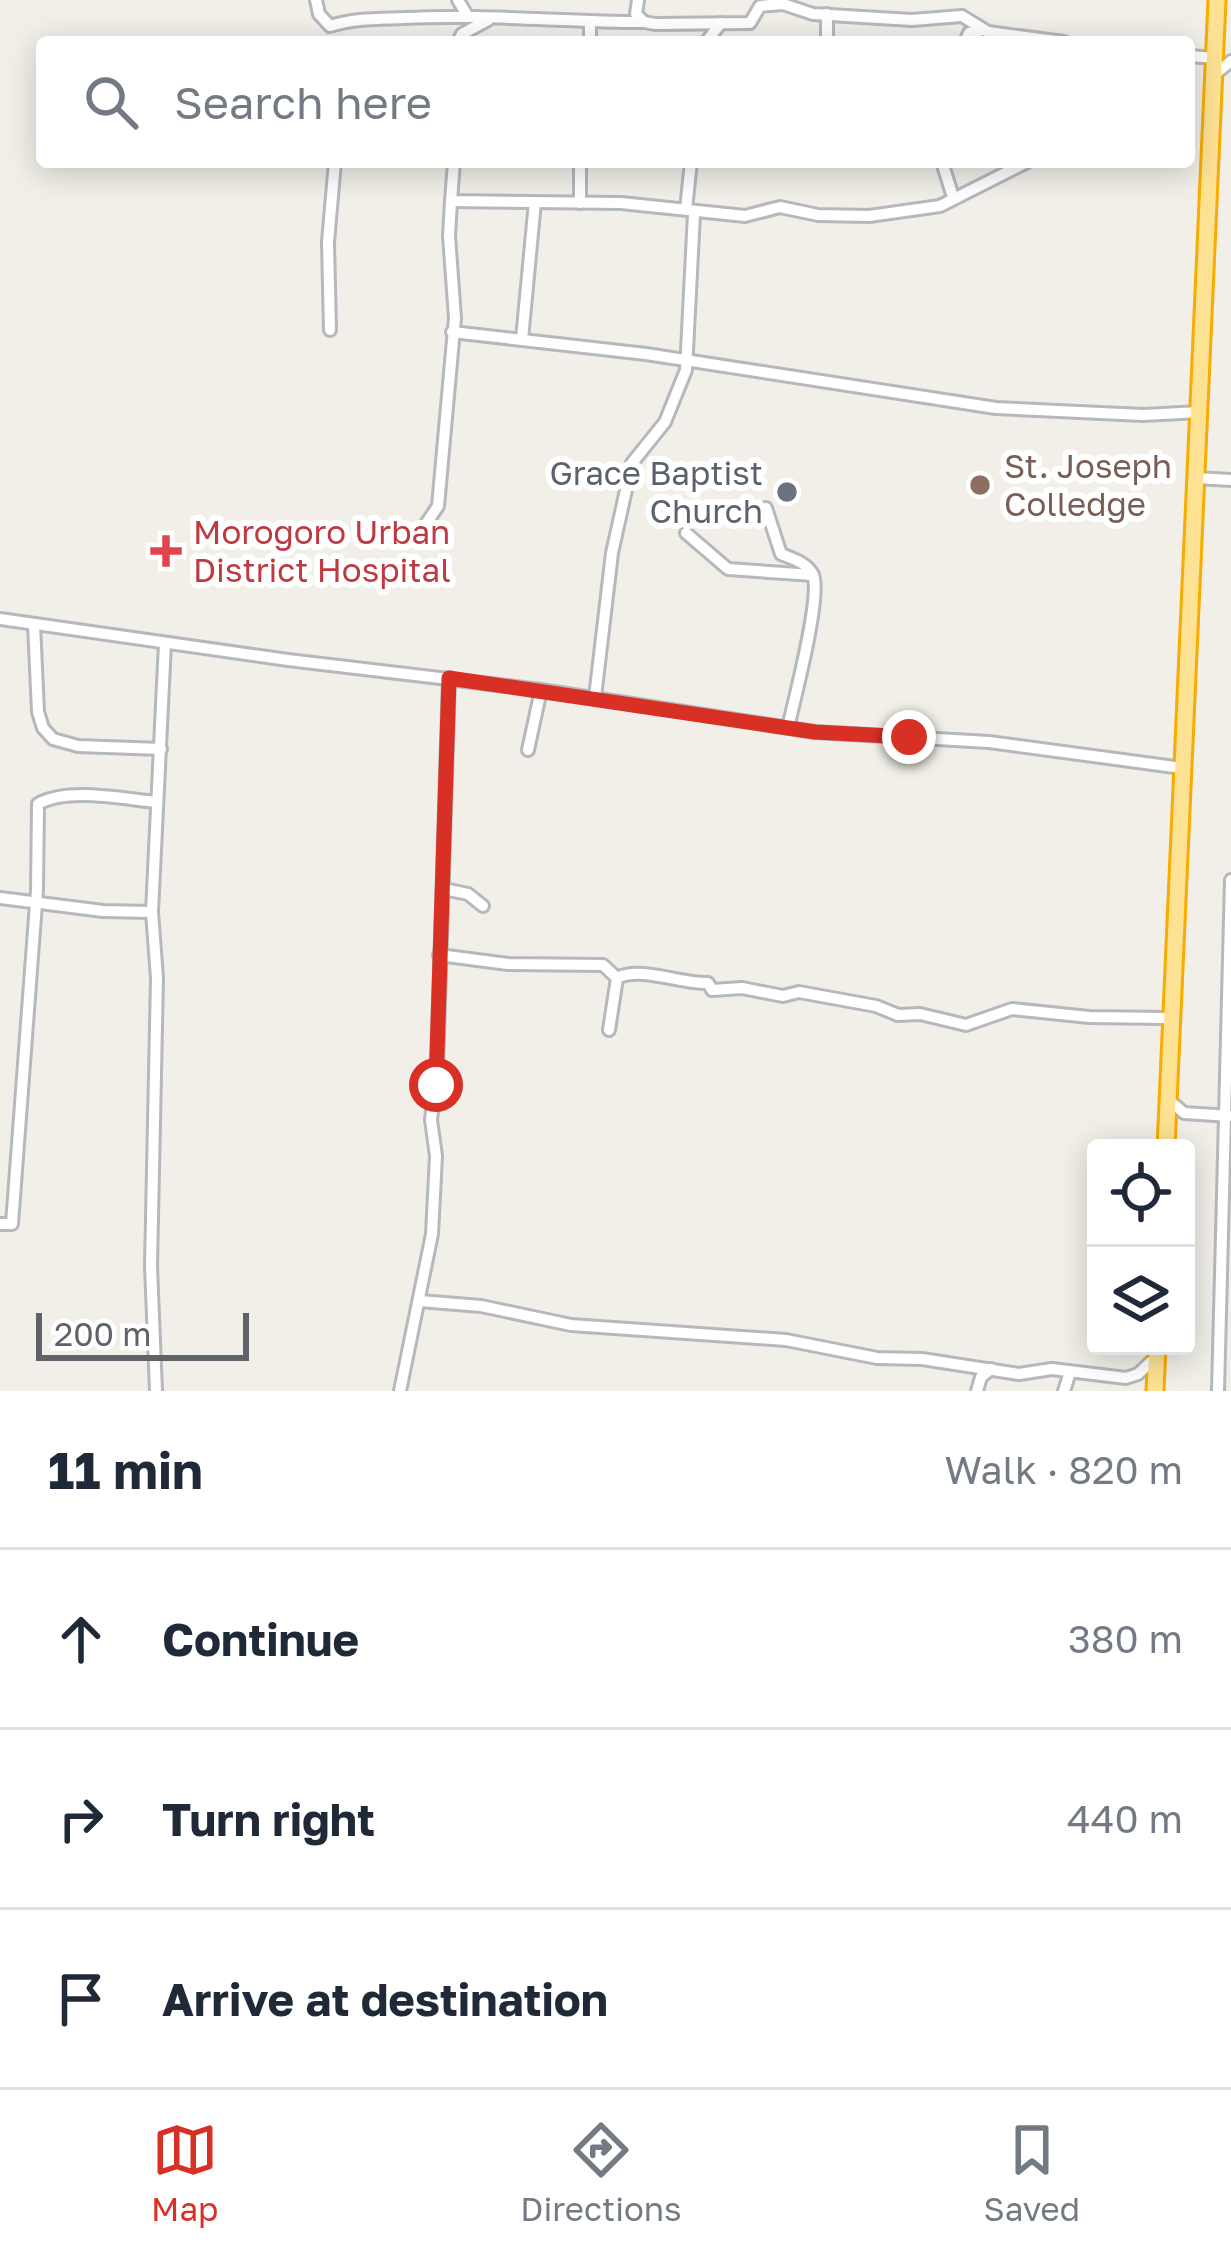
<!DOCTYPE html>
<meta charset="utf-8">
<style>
:root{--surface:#fff;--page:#f6f6f7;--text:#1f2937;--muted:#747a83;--line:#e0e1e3;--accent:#d93025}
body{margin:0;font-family:"Golos Text",sans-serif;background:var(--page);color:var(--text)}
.controls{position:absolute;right:36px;bottom:36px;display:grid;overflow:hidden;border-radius:12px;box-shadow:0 6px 30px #0003}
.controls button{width:108px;height:108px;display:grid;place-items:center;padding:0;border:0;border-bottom:3px solid var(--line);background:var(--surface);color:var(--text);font:60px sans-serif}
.scale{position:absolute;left:36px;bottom:30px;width:213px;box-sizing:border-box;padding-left:12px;border:6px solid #5f6368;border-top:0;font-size:33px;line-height:42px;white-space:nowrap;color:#5f6368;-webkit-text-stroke:9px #fff;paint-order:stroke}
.stop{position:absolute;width:36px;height:36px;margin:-27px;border:9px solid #d93025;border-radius:50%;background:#fff}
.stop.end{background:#d93025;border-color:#fff;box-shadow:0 3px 12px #0008}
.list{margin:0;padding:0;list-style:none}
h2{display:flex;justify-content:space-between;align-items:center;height:156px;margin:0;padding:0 48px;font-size:51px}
h2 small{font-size:39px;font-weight:400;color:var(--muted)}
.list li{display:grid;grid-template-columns:78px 1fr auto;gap:36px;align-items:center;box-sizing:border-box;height:180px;padding:0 48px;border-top:3px solid var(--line)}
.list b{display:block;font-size:45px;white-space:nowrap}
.list em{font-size:39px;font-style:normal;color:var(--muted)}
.icon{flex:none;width:66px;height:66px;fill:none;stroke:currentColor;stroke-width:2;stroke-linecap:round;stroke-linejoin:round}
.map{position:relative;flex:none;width:1231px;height:1391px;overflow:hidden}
.search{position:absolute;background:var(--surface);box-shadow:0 6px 30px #0003;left:36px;right:36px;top:36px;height:132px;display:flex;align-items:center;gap:30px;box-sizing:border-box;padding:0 42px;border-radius:12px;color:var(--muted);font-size:45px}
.sheet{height:696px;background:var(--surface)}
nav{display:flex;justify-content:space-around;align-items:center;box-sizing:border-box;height:168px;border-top:3px solid var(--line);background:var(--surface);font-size:33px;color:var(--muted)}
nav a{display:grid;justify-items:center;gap:6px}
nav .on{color:var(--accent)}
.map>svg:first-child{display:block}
</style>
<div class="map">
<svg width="1231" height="1391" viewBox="0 0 1231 1391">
<rect width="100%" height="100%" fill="#f1efe8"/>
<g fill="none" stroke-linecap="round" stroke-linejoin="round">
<!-- minor casing -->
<g stroke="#b5b8bc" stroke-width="16">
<g id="minor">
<path d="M316,0L319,14L330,26C354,18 380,19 405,18C484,14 564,22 643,22"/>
<path d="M458,0L468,17"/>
<path d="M638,0L636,14L644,22L655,24L750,23L760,6L783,4L813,14L912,20L962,16L988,32L1064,42"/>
<path d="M458,42L462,34L488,20"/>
<path d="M590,42V22"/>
<path d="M706,42L721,23"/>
<path d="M827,42V14"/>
<path d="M965,42L969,33L983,30"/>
<path d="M1189,56L1215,58"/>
<path d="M1214,75L1231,61"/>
<path d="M454,162L451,201L621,203L745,216L780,207L818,215L869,216L940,206L1027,162"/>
<path d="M942,162L953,197"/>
<path d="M580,203V162"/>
<path d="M686,209L691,162"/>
<path d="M330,330L328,242L335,162"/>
<path d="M452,332L646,354L996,408L1143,415L1200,412"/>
<path d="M522,339L535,202"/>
<path d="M1196,478L1231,480"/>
<path d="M766,508L781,554C791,558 808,563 813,575C822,596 794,700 788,728"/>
<path d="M686,533L728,569L813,575"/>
<path d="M406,540L424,527L438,506L455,318L449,236L451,201"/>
<path d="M0,619L288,660L541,690L815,732L989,742L1182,768"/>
<path d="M34,624L38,712L43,728L53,739L78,746L161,749"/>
<path d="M595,697L612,553L632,463L665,422L686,370L694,214"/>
<path d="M528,750L541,690"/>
<path d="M444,889L468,894L483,906"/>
<path d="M0,898L103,911L152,912"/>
<path d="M439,955L508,964L603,965L617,978L609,1030"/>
<path d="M617,978C641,966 681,984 708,983L712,990L742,988L783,996L799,992L876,1006L898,1015L920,1014L966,1025L1012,1009L1089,1017L1164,1018"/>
<path d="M1169,1100L1184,1113L1231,1116"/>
<path d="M0,1224H12L37,890L38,804C68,787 123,799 157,802"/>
<path d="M420,1301L481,1306L571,1325L786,1340L877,1358L922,1359L1019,1374L1052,1369L1126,1378L1138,1374L1154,1359"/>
<path d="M156,1391L151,1266L157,978L152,912L165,643"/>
<path d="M400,1391L432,1234L436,1156L431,1120L437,1068L449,678"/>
<path d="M977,1391L981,1377L991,1369"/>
<path d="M1064,1391L1070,1372"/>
<path d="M1218,1391L1231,880"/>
</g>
</g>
<!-- highway casing -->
<g stroke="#f9ab00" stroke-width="21">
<g id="highway">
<path d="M1166,1148L1217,0"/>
<path d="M1155,1391L1157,1346"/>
</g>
</g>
<!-- minor -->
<use href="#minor" stroke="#fff" stroke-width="10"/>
<!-- highway -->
<use href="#highway" stroke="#fde293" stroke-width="15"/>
</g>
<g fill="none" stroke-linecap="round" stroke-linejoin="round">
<!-- route -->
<path stroke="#d93025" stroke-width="15" d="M436,1085L449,678L815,732L909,737"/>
</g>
<!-- markers -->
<circle fill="#8d6e63" stroke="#fff" stroke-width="4.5" cx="980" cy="485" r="12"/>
<circle fill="#6b7280" stroke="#fff" stroke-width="4.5" cx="787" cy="492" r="12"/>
<path fill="#e0444e" stroke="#fff" stroke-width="4.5" d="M160 533h12v12h12v12h-12v12h-12v-12h-12v-12h12z"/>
<g text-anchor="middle" stroke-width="12" stroke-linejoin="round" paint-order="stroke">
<!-- education labels -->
<g font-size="33" fill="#785e54" stroke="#fff" text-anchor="start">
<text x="1004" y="478">St. Joseph<tspan x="1004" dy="38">Colledge</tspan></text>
</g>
<!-- worship labels -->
<g font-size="33" fill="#5b616d" stroke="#fff" text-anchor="end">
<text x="763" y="485">Grace Baptist<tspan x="763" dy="38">Church</tspan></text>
</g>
<!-- health labels -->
<g font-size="33" fill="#be3a42" stroke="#fff" text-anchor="start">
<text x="193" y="544">Morogoro Urban<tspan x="193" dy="38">District Hospital</tspan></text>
</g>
</g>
</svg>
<div class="controls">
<button><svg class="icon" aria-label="locate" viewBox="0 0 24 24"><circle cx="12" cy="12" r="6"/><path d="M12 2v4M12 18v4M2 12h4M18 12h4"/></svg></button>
<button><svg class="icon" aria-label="layers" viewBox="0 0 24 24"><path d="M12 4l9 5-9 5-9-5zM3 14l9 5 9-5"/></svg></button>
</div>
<div class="scale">200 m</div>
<div class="stop" style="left:436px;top:1085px"></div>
<div class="stop end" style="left:909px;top:737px"></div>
<div class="search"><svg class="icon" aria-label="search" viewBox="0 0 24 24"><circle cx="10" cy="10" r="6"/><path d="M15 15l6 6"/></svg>Search here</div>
</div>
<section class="sheet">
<h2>11 min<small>Walk · 820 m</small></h2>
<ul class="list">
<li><svg class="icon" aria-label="ahead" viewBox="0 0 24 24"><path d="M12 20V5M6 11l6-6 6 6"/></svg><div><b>Continue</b></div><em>380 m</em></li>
<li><svg class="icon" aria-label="right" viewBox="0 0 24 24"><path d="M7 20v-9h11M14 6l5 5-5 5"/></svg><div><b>Turn right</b></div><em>440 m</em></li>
<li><svg class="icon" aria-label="arrive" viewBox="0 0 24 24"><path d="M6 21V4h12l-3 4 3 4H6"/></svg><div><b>Arrive at destination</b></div></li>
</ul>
</section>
<nav>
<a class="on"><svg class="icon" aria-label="map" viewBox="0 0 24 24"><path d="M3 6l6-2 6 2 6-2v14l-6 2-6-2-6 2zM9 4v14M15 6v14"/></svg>Map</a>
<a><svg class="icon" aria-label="directions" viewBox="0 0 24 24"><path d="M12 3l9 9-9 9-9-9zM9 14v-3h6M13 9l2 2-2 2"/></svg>Directions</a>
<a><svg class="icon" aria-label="saved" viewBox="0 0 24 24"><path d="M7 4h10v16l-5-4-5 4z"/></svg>Saved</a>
</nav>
